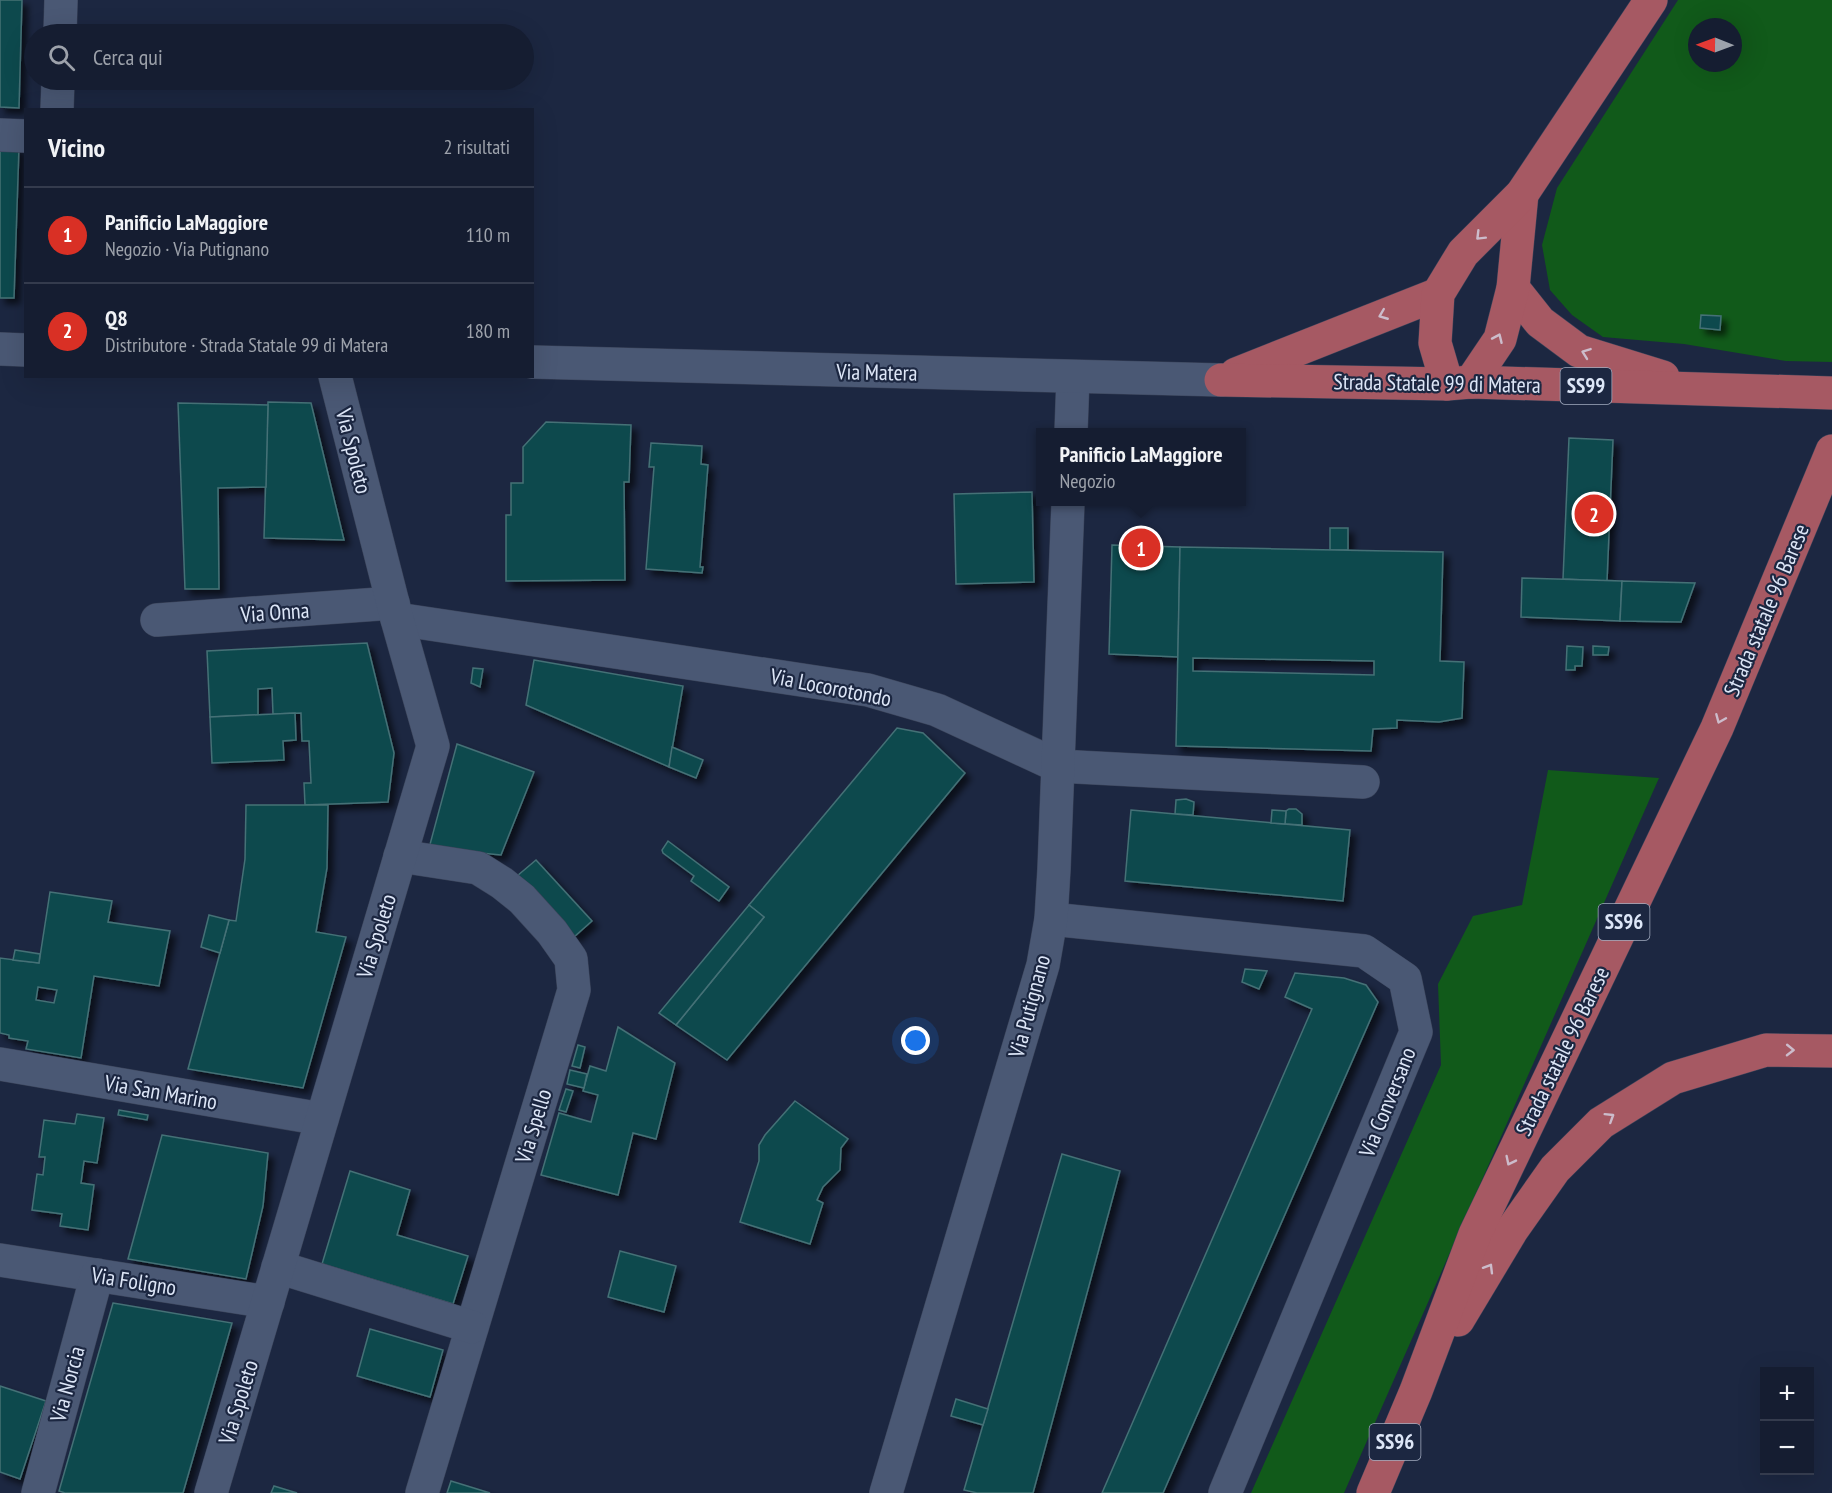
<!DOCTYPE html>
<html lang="it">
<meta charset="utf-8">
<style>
:root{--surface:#151d31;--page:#1e2639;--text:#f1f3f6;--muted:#9da2ab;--line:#343b4d;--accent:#d93025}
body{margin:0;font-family:"PT Sans Narrow",sans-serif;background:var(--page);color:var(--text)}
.controls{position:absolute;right:18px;bottom:18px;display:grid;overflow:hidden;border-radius:0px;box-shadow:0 6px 24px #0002}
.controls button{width:54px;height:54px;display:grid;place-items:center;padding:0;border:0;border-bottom:2px solid var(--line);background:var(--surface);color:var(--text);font:30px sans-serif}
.compass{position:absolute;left:1688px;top:18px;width:54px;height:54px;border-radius:50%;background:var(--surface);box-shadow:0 6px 24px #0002;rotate:271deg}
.you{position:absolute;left:916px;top:1041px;width:21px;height:21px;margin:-15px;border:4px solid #fff;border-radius:50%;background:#1a73e8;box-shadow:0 0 0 9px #1a73e833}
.badge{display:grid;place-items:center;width:39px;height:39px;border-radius:50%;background:var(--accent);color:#fff;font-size:20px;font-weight:700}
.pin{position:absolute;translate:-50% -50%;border:3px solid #fff;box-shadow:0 2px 6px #0006}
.popup{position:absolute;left:1036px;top:428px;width:210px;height:78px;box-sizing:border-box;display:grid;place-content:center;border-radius:0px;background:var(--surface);filter:drop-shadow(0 2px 4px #0005);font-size:20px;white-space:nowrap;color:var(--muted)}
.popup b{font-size:22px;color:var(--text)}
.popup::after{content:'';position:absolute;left:50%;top:100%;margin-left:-12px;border:12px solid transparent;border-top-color:var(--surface)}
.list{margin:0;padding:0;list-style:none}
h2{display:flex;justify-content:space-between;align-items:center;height:78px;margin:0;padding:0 24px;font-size:26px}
h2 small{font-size:20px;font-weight:400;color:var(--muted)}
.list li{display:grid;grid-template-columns:39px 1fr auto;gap:18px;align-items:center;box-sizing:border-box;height:96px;padding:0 24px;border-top:2px solid var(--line)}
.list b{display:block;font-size:22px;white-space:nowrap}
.list p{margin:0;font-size:20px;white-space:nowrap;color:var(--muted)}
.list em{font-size:20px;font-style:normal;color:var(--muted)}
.icon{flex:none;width:33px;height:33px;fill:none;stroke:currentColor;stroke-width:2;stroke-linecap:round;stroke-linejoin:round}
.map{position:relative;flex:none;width:1832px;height:1493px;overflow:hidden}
.search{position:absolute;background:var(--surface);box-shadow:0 6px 24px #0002;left:24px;top:24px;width:510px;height:66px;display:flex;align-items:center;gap:15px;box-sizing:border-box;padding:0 21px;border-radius:33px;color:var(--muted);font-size:22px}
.panel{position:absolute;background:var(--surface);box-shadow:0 6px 24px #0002;left:24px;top:108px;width:510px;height:270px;border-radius:0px}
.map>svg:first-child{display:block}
</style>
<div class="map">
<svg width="1832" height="1493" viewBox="0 0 1832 1493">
<defs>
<filter id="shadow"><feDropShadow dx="5.5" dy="5.5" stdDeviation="3" flood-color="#0009"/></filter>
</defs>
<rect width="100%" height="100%" fill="#1c2741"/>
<!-- green -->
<g fill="#115a1a" fill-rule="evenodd">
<path d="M1678,0H1832V362L1786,361L1684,344L1603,337L1572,315L1550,290L1542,245L1557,188ZM1697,27H1733V63H1697Z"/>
<path d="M1548,770L1659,778L1344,1493H1251L1441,1065L1438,984L1473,916L1522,905Z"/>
</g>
<!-- building -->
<g fill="#10484e" stroke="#447176" stroke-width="1.5" fill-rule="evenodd" filter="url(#shadow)">
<path d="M0,0H22L19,108L0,107Z"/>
<path d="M0,147H19L14,298H0Z"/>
<path d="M1701,315L1721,316L1720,330L1700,328Z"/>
<path d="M268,402L311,403L344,540L264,538Z"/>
<path d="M178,403L268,405L266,487L218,488L219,589H185Z"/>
<path d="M546,422L631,425L629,482H624L625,580L506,581V515H511V483H523V447Z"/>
<path d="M1569,438L1613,440L1607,581L1563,579Z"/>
<path d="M651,443L702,446L701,464L708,465L700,567H703L702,573L646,569L654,467H649Z"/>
<path d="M1032,492L1034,582L956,584L954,494Z"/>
<rect x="1330" y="528" width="18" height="22"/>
<path d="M1112,545L1180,547L1178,657L1109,654Z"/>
<path d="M1180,547L1443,552L1440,661L1464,662L1462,718L1439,722L1397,720V728L1373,729L1371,751L1176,746ZM1193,658L1374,661V675L1193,671Z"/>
<path d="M1522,578L1622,581L1620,621L1521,617Z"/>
<path d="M1622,581L1695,583L1681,622L1620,621Z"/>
<path d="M367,643L394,753L388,802L305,805L304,783H311L309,741H302L301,713L273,714L272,688L258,689V715L210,717L207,651Z"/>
<path d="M1567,646L1583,647L1582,666H1575V670H1566Z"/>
<path d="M1593,646L1609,647L1608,655H1593Z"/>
<path d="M534,660L683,686L669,767L526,705Z"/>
<path d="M473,668L483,669L480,687L471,683Z"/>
<path d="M295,713L296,740L283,741L284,760L212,763L210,717Z"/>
<path d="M897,728L923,733L965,773L727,1060L676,1025L764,917L749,905Z"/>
<path d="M457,744L534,772L501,855L429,848Z"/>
<path d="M672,747L703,760L696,778L669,767Z"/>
<path d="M1186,799L1194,802L1193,815L1175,814L1176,800Z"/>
<path d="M246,805H328L327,868L316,932L346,937L303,1088L188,1069L229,920L236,921L245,859Z"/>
<path d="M1289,809H1296L1302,814V825L1285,824L1286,811Z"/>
<path d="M1131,810L1350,830L1343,901L1125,881Z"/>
<path d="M1272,810L1286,811L1285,824L1271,823Z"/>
<path d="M668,841L729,887L719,901L691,881L694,876L663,853L662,850Z"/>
<path d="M536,860L592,921L574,937L517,876Z"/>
<path d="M50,892L112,901L108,922L170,931L159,986L94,976L81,1058L26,1049L28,1041L9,1038V1035L0,1033V958L39,963ZM38,987L57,990L54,1003L36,1000Z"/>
<path d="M749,905L764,917L676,1025L659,1013Z"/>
<path d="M209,915L229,920L220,953L201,947Z"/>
<path d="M15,950L40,954L39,963L13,960Z"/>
<path d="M1245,969L1267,971L1259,989L1242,982Z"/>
<path d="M1295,973L1344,978L1366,985L1378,1002L1163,1493H1102L1312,1009L1285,997Z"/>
<path d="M618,1027L675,1063L656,1139L633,1133L618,1195L541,1175L559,1113L591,1122L598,1095L583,1091L590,1066L606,1071Z"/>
<path d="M578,1045L585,1047L580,1068L572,1066Z"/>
<path d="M570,1070L587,1074L584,1088L567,1084Z"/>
<path d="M566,1089L573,1091L566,1112L559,1110Z"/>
<path d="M795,1101L848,1139L841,1148L840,1170L823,1187L817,1200L823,1203L810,1244L740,1222L759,1161V1145L765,1135Z"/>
<path d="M119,1110L148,1115L147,1120L118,1115Z"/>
<path d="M77,1114L104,1118L97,1163L84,1161L81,1183L94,1185L88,1230L60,1226L62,1214L32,1210L37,1174L43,1175L45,1157H39L44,1120L75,1124Z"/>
<path d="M162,1135L268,1153L263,1206L246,1279L128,1259Z"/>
<path d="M1062,1154L1120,1171L1033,1493H977L964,1490Z"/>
<path d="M350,1171L410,1190L397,1235L468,1256L453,1304L322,1264Z"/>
<path d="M620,1251L676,1266L664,1312L608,1297Z"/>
<path d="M113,1303L232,1323L183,1493H65L59,1491Z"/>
<path d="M370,1329L443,1350L430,1397L357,1376Z"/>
<path d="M0,1386L46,1401L20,1479L0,1472Z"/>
<path d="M956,1399L988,1409L983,1425L951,1416Z"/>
<path d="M451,1481L490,1493H447Z"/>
<path d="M274,1486L297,1493H271Z"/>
</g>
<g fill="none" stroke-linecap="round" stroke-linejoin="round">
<!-- minor casing -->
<g stroke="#3a4359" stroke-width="34">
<g id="minor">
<path d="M60,34L61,0"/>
<path d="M57,110L58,80"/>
<path d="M0,135L26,136"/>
<path d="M1071,432L1073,377"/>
<path d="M397,619L868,690L937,710L1058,766L1363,782"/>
<path d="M157,620L393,603"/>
<path d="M400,856L478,868L502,883L522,899L552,932L571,959L574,990L422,1493"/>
<path d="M1051,919L1364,951L1405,979L1416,1032L1225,1493"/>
<path d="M0,1064L322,1119"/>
<path d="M0,1260L268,1302"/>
<path d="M278,1267L472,1327"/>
<path d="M38,1493L97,1275"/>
<path d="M211,1493L433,746L397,619L335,376"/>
<path d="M886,1493L1043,965L1051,919L1054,869L1068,502"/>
</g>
</g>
<!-- tertiary casing -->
<g stroke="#3a4359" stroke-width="34">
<g id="tertiary">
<path d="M0,349L26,350"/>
<path d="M532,362L1221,380"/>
</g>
</g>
<!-- primary casing -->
<g stroke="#3a4359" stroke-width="34">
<g id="primary">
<path d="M1513,288L1540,322L1579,351L1663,377"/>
<path d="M1236,374L1438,294"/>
<path d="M1221,380L1447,384L1471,382L1832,393"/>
<path d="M1471,382L1500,339L1513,288L1522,194"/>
<path d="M1447,384L1435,343L1438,294L1463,253L1522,194L1651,0"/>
<path d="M1458,1320L1512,1230L1555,1169L1601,1123L1673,1078L1766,1050L1832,1051"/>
<path d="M1373,1493L1416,1391L1475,1234L1717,728L1832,451"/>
</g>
</g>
<!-- minor -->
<use href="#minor" stroke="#4a5874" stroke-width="33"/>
<!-- tertiary -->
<use href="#tertiary" stroke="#4a5874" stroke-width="33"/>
<!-- primary -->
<use href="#primary" stroke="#a65963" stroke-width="33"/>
</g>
<!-- one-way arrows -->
<defs><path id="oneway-chevron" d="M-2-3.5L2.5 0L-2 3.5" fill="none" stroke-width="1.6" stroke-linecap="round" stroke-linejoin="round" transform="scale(1.5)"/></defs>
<g stroke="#ccbccb">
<use href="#oneway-chevron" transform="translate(1480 236) rotate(135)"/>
<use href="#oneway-chevron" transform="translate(1383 315) rotate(158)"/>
<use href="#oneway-chevron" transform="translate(1498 338) rotate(-66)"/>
<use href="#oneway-chevron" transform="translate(1586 353) rotate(-160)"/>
<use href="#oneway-chevron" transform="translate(1720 719) rotate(113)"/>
<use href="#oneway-chevron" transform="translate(1790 1050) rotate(1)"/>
<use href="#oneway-chevron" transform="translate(1610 1117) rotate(-32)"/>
<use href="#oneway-chevron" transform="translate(1510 1161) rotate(116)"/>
<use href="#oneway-chevron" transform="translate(1489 1268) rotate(-59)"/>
</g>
<g text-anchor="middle" stroke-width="4.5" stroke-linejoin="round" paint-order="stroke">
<!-- shield labels -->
<g fill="#1c2741" stroke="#a3adc0" stroke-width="1.5">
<rect x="1560.5" y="368" width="51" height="36" rx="4.5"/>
<rect x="1598.5" y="904" width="51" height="36" rx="4.5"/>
<rect x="1369.5" y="1424" width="51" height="36" rx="4.5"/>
</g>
<g font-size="21" font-weight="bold" fill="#dde6f7">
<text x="1586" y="393">SS99</text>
<text x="1624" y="929">SS96</text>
<text x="1395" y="1449">SS96</text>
</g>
<!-- street labels -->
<g font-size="22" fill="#dde6f7" stroke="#1c2741">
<text transform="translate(877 372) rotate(1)" y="8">Via Matera</text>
<text transform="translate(1437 383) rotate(1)" y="8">Strada Statale 99 di Matera</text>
<text transform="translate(354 451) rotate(76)" y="8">Via Spoleto</text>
<text transform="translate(1766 610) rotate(-67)" y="8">Strada statale 96 Barese</text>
<text transform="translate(275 612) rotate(-4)" y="8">Via Onna</text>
<text transform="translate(831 687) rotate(11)" y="8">Via Locorotondo</text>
<text transform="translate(376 936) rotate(-73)" y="8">Via Spoleto</text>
<text transform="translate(1029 1006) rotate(-75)" y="8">Via Putignano</text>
<text transform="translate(1562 1051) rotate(-64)" y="8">Strada statale 96 Barese</text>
<text transform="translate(161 1092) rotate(10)" y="8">Via San Marino</text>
<text transform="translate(1387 1102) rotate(-68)" y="8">Via Conversano</text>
<text transform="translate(533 1126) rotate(-73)" y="8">Via Spello</text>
<text transform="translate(134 1281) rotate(9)" y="8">Via Foligno</text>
<text transform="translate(67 1384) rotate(-75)" y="8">Via Norcia</text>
<text transform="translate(238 1402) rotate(-73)" y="8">Via Spoleto</text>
</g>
</g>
</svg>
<div class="controls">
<button>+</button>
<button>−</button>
</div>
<svg class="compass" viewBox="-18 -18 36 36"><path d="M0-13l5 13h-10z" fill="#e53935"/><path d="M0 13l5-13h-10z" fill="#9da2ab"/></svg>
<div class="you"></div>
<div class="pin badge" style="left:1141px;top:548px">1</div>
<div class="popup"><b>Panificio LaMaggiore</b>Negozio</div>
<div class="pin badge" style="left:1594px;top:514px">2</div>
<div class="search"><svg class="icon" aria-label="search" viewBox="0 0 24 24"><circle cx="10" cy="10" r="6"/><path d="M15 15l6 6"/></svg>Cerca qui</div>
<section class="panel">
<h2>Vicino<small>2 risultati</small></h2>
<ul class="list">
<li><span class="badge">1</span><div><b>Panificio LaMaggiore</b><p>Negozio · Via Putignano</p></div><em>110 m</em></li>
<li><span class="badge">2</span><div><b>Q8</b><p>Distributore · Strada Statale 99 di Matera</p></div><em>180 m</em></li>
</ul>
</section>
</div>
